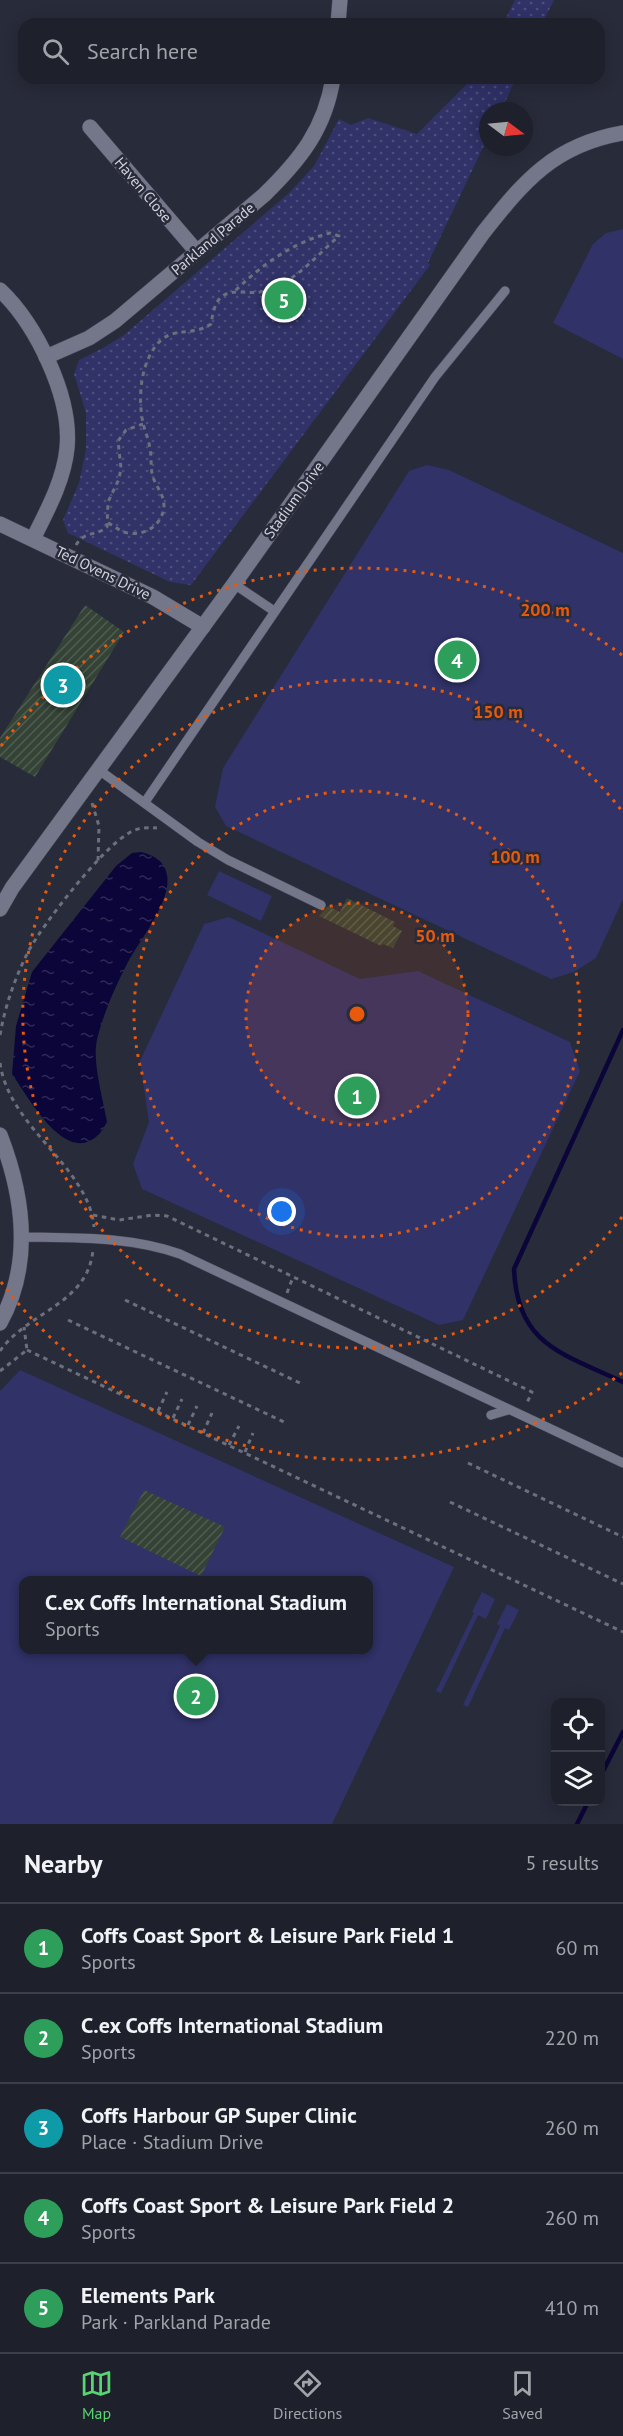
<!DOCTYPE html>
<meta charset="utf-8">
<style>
:root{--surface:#1e202c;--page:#2b2d38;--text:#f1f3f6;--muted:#a1a3a9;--line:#3c3e48;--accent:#57d570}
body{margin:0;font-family:"PT Sans",sans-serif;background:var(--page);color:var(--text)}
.controls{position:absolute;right:18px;bottom:18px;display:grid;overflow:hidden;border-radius:12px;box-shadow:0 3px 15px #0003}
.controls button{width:54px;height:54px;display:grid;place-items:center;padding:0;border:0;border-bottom:2px solid var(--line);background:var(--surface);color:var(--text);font:30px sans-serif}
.compass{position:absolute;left:479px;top:102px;width:54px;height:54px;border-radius:50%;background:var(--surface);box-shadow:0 3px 15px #0003;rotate:106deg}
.you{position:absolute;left:282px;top:1212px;width:21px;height:21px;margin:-15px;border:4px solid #fff;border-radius:50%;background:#1a73e8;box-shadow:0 0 0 9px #1a73e833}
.badge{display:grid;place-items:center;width:39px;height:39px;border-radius:50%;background:var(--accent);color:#fff;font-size:20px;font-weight:700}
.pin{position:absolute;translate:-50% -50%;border:3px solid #fff;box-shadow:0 2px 6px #0006}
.popup{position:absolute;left:19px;top:1576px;width:354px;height:78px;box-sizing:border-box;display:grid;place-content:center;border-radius:12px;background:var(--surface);filter:drop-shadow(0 2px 4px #0005);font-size:20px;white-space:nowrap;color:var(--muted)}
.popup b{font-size:22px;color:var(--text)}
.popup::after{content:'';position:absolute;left:50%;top:100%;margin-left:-12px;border:12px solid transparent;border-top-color:var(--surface)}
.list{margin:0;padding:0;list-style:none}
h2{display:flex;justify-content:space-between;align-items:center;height:78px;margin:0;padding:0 24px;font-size:26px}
h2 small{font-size:20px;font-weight:400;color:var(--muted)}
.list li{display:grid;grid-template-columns:39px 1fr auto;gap:18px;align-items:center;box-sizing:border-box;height:90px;padding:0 24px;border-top:2px solid var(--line)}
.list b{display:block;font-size:22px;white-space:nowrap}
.list p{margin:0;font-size:20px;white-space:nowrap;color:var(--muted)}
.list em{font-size:20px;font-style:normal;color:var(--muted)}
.icon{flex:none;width:33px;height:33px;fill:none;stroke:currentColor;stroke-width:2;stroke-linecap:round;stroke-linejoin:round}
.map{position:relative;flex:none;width:623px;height:1824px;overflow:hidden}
.search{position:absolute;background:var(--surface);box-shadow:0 3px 15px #0003;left:18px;right:18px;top:18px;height:66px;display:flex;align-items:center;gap:15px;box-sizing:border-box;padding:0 21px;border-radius:18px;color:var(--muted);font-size:22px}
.sheet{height:528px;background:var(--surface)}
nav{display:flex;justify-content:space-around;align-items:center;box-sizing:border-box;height:84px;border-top:2px solid var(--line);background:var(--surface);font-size:16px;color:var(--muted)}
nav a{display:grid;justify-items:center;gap:3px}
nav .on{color:var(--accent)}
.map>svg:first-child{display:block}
</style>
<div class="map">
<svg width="623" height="1824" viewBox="0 0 623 1824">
<defs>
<pattern id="park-dots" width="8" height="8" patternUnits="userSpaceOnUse" patternTransform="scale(1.5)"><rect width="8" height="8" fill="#303268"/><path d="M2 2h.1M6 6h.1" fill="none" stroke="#4d4f7d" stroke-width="1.8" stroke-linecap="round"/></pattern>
<pattern id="water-ripples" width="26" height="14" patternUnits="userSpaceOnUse" patternTransform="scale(1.5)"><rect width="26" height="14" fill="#0c0539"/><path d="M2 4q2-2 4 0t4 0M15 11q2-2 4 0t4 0" fill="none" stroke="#2e2955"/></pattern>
<pattern id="building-hatch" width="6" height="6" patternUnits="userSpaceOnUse" patternTransform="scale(1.5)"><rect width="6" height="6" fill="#344335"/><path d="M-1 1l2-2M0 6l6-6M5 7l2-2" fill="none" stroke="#505d52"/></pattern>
</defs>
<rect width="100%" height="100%" fill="#282b3a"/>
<!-- park -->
<g fill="url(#park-dots)">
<path d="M515,0H554L542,24H503Z"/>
<path d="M473,78H516L501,111H488V137L428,263L430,265L191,585L170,582L68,533L63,520L79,483L86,449V413L74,374L79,360L103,348L124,335L289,193L314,166L339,119L351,125L368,118L417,134Z"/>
</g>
<!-- pitch -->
<g fill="#303268" fill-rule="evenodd">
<path d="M623,229V359L553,323L593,244L606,233Z"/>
<path d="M427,465L449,470L623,553V899L596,958L574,972L551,979L226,826L215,807L223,768L409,471Z"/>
<path d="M219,871L272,896L261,921L207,895Z"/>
<path d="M229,917L360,979L418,971L570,1042L580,1071L463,1320L439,1325L142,1189L133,1164L149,1122L140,1061L204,924Z"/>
<path d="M20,1370L454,1567L332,1824H0V1391ZM23,1580H368V1650H23Z"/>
<path d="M482,1592L495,1599L486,1619L478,1615L441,1693L436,1691L474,1613L472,1612Z"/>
<path d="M507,1604L519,1610L509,1630L505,1628L468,1707L463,1705L500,1626L497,1624Z"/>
</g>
<!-- water -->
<path fill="url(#water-ripples)" d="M141,852C153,855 165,861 167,875C172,901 140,940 128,962C116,985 103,1014 97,1040C92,1062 103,1099 107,1122C104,1127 101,1133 96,1137C64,1164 27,1095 12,1074L16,1026L32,972L116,866L132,853Z"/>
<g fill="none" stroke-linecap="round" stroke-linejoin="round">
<!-- stream -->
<g stroke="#0c0539" stroke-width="4.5">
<path d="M623,1030L514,1269C517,1346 564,1354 623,1382"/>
<path d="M600,1777L623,1732"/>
<path d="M577,1824L588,1802"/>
</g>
</g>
<!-- building -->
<g fill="url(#building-hatch)">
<path d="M85,605L124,632L35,777L0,757V738Z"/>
<path d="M347,898L395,922L393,926L402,931L393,948L383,944L381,946L319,916L328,906L340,912Z"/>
<path d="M144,1490L225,1527L201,1576L120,1537Z"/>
</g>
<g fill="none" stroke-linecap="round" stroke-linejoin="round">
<!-- service casing -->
<g stroke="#474856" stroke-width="10">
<g id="service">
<path d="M234,584L274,611"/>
<path d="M99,770L198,842L228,860L321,905"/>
<path d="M145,802L435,377L505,291"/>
<path d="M22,1237C75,1238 129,1236 180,1254L623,1463"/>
<path d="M491,1415L508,1410"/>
</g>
</g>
<!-- minor casing -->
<g stroke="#474856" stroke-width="16">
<g id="minor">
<path d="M338,24L340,0"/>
<path d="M90,127L197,252"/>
<path d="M0,290C36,324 72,397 67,448C64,480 47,511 33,539"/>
<path d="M46,357L89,338L115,321L264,195C300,160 325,129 333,78"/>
<path d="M0,524L153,597L203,627"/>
</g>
</g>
<!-- secondary casing -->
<g stroke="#474856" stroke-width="16">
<g id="secondary">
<path d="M0,909L12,888L234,584L483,233C524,181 554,145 623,133"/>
<path d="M0,1135C24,1197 33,1263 0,1323"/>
</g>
</g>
<!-- path -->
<g stroke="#6c6f7c" stroke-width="3" stroke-dasharray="4.5 4.5" stroke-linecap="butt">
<path d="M108,523C115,526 120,532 128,533C146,536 163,524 164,506C164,494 156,487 153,477C150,468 152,458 150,449C149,440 145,432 143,423C138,400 140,367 155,347C172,324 190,338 211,324C213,314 214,301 224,295C235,289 249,294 260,292C292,286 316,256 339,236L330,233C293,242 260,266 233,293"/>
<path d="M76,545C84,531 97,536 107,527L108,502L119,479L121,468L118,441L126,430L143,424"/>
<path d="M92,803L99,826L98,861"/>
<path d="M0,1035C5,1006 15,978 28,952C43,924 100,851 126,835C135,828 145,827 157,828"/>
<path d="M0,1063C9,1128 89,1167 94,1227"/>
<path d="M93,1215L119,1220L153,1215L167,1216L532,1392L526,1405"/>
<path d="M287,1293L293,1277"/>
<path d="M125,1300L302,1384"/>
<path d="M68,1320L284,1422"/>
<path d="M27,1350L623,1632"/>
<path d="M0,1351C27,1312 89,1304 93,1249"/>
<path d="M0,1371L27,1350L24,1327"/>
<path d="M158,1411L167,1392"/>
<path d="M173,1418L182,1399"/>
<path d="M188,1425L197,1406"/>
<path d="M203,1433L212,1413"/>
<path d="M229,1445L239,1426"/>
<path d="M245,1452L253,1433"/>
<path d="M468,1463L623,1537"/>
<path d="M450,1502L623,1584"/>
</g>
<!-- service -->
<use href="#service" stroke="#74778a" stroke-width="9"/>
<!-- minor -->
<use href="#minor" stroke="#74778a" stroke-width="15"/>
<!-- secondary -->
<use href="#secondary" stroke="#74778a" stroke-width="15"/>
</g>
<!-- distance rings -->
<circle cx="357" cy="1014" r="111" fill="#e8590c" fill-opacity=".12"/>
<g fill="none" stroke="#e8590c" stroke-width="3" stroke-dasharray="3 6">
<circle cx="357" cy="1014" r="111"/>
<circle cx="357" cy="1014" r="223"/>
<path d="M622 1217A334 334 0 1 1 622 811"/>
<path d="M622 1373A446 446 0 0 1 1 1282M1 746A446 446 0 0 1 622 655"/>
</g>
<g text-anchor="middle" stroke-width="5" stroke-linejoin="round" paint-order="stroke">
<!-- street labels -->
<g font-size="15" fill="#d1d2dd" stroke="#282b3a">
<text transform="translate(143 190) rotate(50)" y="5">Haven Close</text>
<text transform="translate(213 239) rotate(-40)" y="5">Parkland Parade</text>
<text transform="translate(294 500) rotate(-54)" y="5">Stadium Drive</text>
<text transform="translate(103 573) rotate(26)" y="5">Ted Ovens Drive</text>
</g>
</g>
<circle cx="357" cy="1014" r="9" fill="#e8590c" stroke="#282b3a" stroke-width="3"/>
<g font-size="18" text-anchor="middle" font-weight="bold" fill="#e8590c" stroke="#282b3a" stroke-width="5" stroke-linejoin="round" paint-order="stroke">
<text x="545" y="616">200 m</text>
<text x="498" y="718">150 m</text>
<text x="515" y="863">100 m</text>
<text x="435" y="942">50 m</text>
</g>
</svg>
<div class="controls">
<button><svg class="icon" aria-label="locate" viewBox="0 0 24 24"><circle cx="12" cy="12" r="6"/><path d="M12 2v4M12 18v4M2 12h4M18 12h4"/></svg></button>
<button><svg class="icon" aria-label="layers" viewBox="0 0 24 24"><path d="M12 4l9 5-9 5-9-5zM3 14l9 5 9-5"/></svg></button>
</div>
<svg class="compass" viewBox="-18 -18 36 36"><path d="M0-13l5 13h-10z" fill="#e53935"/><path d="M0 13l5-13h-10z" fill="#a1a3a9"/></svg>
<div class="you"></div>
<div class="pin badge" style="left:357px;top:1096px;background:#2e9e5b">1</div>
<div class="pin badge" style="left:196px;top:1696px;background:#2e9e5b">2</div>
<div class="popup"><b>C.ex Coffs International Stadium</b>Sports</div>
<div class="pin badge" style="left:63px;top:685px;background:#0f9aa8">3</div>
<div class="pin badge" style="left:457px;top:660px;background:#2e9e5b">4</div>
<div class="pin badge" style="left:284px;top:300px;background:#2e9e5b">5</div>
<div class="search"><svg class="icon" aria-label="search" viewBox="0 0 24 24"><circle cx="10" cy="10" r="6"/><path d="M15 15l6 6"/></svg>Search here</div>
</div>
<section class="sheet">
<h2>Nearby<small>5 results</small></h2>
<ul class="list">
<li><span class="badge" style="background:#2e9e5b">1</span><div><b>Coffs Coast Sport &amp; Leisure Park Field 1</b><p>Sports</p></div><em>60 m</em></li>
<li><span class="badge" style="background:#2e9e5b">2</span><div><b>C.ex Coffs International Stadium</b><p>Sports</p></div><em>220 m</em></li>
<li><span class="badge" style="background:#0f9aa8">3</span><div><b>Coffs Harbour GP Super Clinic</b><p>Place · Stadium Drive</p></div><em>260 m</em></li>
<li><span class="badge" style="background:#2e9e5b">4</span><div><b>Coffs Coast Sport &amp; Leisure Park Field 2</b><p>Sports</p></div><em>260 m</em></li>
<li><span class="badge" style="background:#2e9e5b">5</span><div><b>Elements Park</b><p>Park · Parkland Parade</p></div><em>410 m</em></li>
</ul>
</section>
<nav>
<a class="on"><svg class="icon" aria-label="map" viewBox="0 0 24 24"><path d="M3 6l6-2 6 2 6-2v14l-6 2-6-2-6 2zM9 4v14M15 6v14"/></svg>Map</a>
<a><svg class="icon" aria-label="directions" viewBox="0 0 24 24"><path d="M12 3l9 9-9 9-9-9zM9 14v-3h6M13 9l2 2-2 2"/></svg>Directions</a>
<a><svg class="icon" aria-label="saved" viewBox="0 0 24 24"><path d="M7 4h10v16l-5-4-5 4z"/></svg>Saved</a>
</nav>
